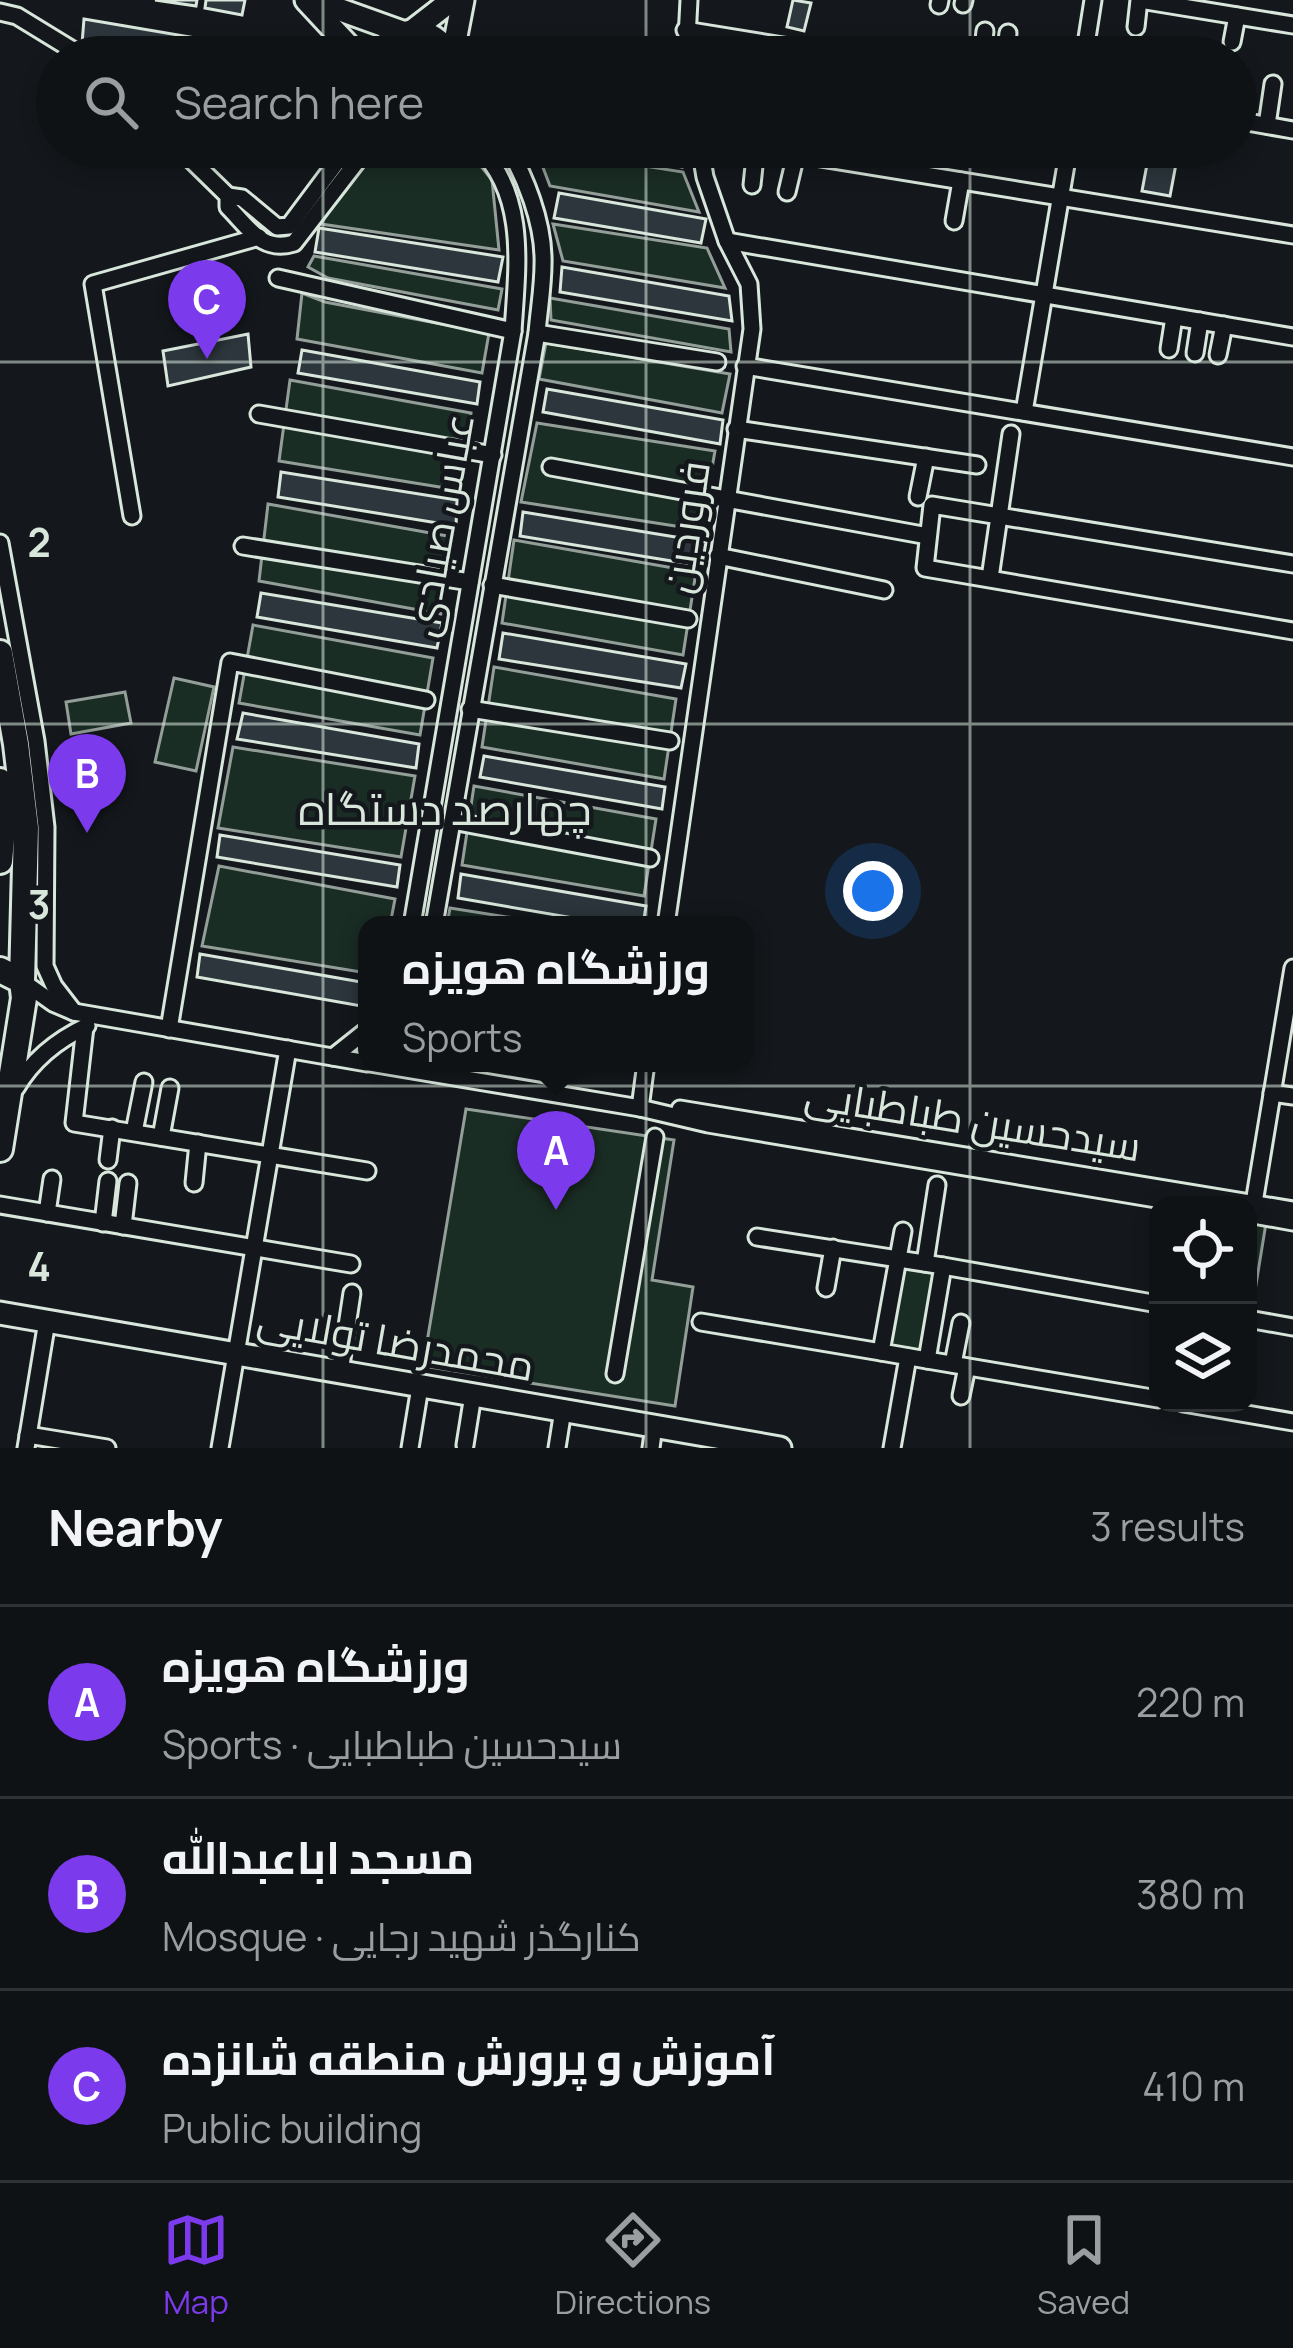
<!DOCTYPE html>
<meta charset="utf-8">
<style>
:root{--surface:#0f1215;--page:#1d2022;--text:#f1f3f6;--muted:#9b9ea0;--line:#2f3234;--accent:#7c3aed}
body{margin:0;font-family:Manrope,Cairo,sans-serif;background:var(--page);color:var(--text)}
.controls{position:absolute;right:36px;bottom:36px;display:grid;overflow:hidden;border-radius:24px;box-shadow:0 6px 18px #0003}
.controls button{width:108px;height:108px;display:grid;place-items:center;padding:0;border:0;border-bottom:3px solid var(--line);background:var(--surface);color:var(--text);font:60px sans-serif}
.you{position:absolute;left:873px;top:891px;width:42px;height:42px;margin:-30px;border:9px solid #fff;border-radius:50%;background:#1a73e8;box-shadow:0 0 0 18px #1a73e833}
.badge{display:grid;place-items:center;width:78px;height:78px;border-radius:50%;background:var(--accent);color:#fff;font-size:39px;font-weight:700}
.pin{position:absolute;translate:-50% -99px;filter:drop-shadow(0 3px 6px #0008)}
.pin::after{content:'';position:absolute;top:63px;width:42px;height:36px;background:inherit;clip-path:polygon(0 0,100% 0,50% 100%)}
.popup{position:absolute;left:358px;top:916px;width:396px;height:156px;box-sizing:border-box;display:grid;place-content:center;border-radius:24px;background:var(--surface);filter:drop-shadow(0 3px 9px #0005);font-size:39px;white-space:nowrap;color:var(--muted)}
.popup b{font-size:45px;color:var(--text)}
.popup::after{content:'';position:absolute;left:50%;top:100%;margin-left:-24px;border:24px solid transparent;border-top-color:var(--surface)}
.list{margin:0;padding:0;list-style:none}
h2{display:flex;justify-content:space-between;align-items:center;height:156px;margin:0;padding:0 48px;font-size:51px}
h2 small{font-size:39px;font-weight:400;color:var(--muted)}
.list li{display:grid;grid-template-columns:78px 1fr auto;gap:36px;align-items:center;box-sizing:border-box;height:192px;padding:0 48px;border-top:3px solid var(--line)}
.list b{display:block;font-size:45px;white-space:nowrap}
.list p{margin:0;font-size:39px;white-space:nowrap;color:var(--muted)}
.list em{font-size:39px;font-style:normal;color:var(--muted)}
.icon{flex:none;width:66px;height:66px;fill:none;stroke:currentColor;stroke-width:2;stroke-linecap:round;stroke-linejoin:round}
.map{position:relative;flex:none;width:1293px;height:1448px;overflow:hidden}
.search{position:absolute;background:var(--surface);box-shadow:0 6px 18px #0003;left:36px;right:36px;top:36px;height:132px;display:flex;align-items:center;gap:30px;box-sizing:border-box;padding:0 42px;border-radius:66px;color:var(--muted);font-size:45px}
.sheet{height:732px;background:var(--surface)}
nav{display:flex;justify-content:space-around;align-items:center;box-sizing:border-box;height:168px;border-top:3px solid var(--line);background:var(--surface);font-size:33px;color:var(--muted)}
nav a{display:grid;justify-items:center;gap:6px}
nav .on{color:var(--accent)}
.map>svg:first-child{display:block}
</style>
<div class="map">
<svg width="1293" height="1448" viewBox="0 0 1293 1448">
<rect width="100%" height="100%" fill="#14181c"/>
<!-- green -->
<g fill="#1a2d24" stroke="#939e99" stroke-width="3">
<path d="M377,147C390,147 394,149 406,153C424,159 449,153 467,149L492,180L499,250L321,224L358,159Z"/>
<path d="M536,149L683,172L699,212L550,186Z"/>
<path d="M553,224L707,248L725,288L563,261Z"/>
<path d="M314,256L502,289L498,310L328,278L308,267Z"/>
<path d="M302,293L325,302L489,333L482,373L297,339Z"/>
<path d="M550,298L729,329L731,352L551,320Z"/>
<path d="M546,343L730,374L722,413L539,379Z"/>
<path d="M290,380L471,413L458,490L279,461Z"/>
<path d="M537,423L715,451L701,530L521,502Z"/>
<path d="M268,504L453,537L441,614L259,581Z"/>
<path d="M514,540L696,572L683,655L502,623Z"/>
<path d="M253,625L433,658L420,735L239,703Z"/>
<path d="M494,667L676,699L664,779L482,747Z"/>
<path d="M174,678L214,687L196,771L155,762Z"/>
<path d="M125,692L131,723L71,734L66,702Z"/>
<path d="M233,747L415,776L401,857L218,828Z"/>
<path d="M474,786L656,819L644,896L462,865Z"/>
<path d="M219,866L395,899L390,925H367V973L202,946Z"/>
<path d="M450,908L558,925H447Z"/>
<path d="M466,1109L674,1140L652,1280L693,1287L675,1406L423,1366Z"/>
<path d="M1248,1220L1266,1223L1253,1303L1248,1302Z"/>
<path d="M900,1266L937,1272L924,1352L887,1347Z"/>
</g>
<!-- building -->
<g fill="#2c363c" stroke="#d8e6dc" stroke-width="3">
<path d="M155,0H197L196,6Z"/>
<path d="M206,0H245L242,15L205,8Z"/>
<path d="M793,0L811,3L804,31L787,27Z"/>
<path d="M84,19L266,50V57H156L82,44Z"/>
<path d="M515,41L606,57H513Z"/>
<path d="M559,147H685L682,167Z"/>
<path d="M1148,159L1176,164L1170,196L1142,191Z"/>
<path d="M559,193L706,219L701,243L554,218Z"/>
<path d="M319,228L503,257L498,282L315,252Z"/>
<path d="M562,267L729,296L732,321L560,292Z"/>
<path d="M248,334L251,367L168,386L163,351Z"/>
<path d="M302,350L480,382L477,404L298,373Z"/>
<path d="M547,389L723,420L720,444L543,412Z"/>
<path d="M281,472L457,500L456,526L278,497Z"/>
<path d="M523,512L706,542L702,566L520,536Z"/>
<path d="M261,593L442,623L437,648L257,617Z"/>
<path d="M503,633L686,664L681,688L499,659Z"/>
<path d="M243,713L419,744L416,768L237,739Z"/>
<path d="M484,756L665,787L662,809L480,777Z"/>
<path d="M220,835L400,865L397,887L217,857Z"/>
<path d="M461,874L646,906L643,925H614L458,898Z"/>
<path d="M200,954L367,983V1007L197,977Z"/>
</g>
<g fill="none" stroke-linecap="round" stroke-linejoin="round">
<!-- minor casing -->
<g stroke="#d8e6dc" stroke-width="21">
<g id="minor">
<path d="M1140,0L1293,25"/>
<path d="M963,4L964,0"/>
<path d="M939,5L940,0"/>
<path d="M0,12L17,16L84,57"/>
<path d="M1136,27L1139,0"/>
<path d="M685,30L851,57"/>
<path d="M1232,42L1237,16"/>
<path d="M686,57L689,0"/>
<path d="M982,57L985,31"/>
<path d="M1005,57L1008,33"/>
<path d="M1084,57L1093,0"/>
<path d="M1236,120L1293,130"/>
<path d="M1267,125L1273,84"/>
<path d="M178,147L228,196V207C249,228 262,253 294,243L368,147"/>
<path d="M753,147L1293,235"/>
<path d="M752,185L756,147"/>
<path d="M787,192L796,154"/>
<path d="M228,196L242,198L277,227L289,226L348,147"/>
<path d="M954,221L961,181"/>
<path d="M727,241L1293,337"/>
<path d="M278,278L513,331"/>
<path d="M537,333L717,362"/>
<path d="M1169,349L1174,317"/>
<path d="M1195,353L1200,321"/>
<path d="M1218,355L1224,325"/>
<path d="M745,366L1293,457"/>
<path d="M1024,412L1069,147"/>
<path d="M259,414L493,455"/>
<path d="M736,429L977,465"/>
<path d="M551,467L928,536"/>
<path d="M918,497L926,457"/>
<path d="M132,516L93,284L259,237"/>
<path d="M0,543L36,741L46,827L45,966L54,986L74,1012"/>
<path d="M243,546L470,582"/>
<path d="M718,556L884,590"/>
<path d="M1293,564L932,505L925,568L1293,631"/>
<path d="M990,578L1011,434"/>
<path d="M492,585L688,619"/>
<path d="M470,709L670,741"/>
<path d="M452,821L650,858"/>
<path d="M412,925L513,331C517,268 528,196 478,147"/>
<path d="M434,925L537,333C539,308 544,282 543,256C542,220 526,179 508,147"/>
<path d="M666,925L752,329L749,284L727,241L705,177L700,147"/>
<path d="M22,981L53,1003L74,1012L367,1063"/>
<path d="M85,1027L74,1123L367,1171"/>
<path d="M169,1029L230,662L426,700"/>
<path d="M333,1057L367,1030"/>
<path d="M370,1063L640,1108L708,1124L1192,1205"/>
<path d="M16,1088C33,1059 57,1040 87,1026"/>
<path d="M1272,1093L1293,1096"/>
<path d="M640,1108L646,1063"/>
<path d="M680,1109L1293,1210"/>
<path d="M134,1132L144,1082"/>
<path d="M161,1137L170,1088"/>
<path d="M108,1160L112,1128"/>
<path d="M194,1183L198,1143"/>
<path d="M0,1205L351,1264"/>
<path d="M47,1213L52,1179"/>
<path d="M1248,1214L1293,1222"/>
<path d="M1252,1215L1293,968"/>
<path d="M103,1223L108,1181"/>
<path d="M123,1226L128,1183"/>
<path d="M757,1237L943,1266L927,1360L881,1352L903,1231"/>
<path d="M925,1263L937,1185"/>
<path d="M943,1266L1158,1304"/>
<path d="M826,1288L833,1248"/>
<path d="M1248,1319L1293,1327"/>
<path d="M701,1322L881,1352"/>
<path d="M927,1360L1158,1399"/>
<path d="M953,1364L961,1323"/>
<path d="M340,1372L352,1293"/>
<path d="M615,1374L655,1137"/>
<path d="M961,1396L967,1367"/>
<path d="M1183,1403L1293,1422"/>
<path d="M28,1435L107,1448"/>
<path d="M465,1445L473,1395"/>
<path d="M26,1448L47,1321"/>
<path d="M220,1448L288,1049"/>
<path d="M410,1448L420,1387"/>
<path d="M557,1448L563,1410"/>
<path d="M651,1448L654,1426"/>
<path d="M892,1448L908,1357"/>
</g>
</g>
<!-- major casing -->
<g stroke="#d8e6dc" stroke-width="27">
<g id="major">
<path d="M306,0L359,57"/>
<path d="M313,0L402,32"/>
<path d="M412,31L452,0"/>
<path d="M376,57C395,23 433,22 451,57"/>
<path d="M452,57L463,0"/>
<path d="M0,1313L780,1448"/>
</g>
</g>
<!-- highway casing -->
<g stroke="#d8e6dc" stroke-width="30">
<g id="highway">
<path d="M0,653L16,744L26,828L22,981"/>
<path d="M0,781L3,829L0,861"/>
<path d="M0,970L22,981L24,998L0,1149"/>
</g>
</g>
<!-- minor -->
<use href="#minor" stroke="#14181c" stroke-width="15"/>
<!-- major -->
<use href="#major" stroke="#14181c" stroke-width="21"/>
<!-- highway -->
<use href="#highway" stroke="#14181c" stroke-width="24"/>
</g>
<!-- grid -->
<path fill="none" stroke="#d8e6dc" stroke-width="3" stroke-opacity="0.55" d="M323,0V57M646,0V57M970,0V57M323,147V1448M646,147V1448M970,147V1448M0,362H1293M0,724H1293M0,1086H1293"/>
<g text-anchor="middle" stroke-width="9" stroke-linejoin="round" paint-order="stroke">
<!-- street labels -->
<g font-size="42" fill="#d8e6dc" stroke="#14181c">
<text transform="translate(440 525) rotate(-80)" y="15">عباس صیادی</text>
<text transform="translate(686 527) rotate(-82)" y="15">فروردین</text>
<text transform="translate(973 1120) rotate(9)" y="15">سیدحسین طباطبایی</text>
<text transform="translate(396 1342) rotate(10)" y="15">محمدرضا تولایی</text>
</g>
<!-- neighbourhood labels -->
<g font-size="45" fill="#d8e6dc" stroke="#14181c">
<text x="445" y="825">چهارصد دستگاه</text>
</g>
</g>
<g font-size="39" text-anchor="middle" font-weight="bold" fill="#d8e6dc" stroke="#14181c" stroke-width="9" stroke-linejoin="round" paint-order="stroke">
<text x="39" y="557">2</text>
<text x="39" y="919">3</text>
<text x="39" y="1281">4</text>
</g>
</svg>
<div class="controls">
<button><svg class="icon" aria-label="locate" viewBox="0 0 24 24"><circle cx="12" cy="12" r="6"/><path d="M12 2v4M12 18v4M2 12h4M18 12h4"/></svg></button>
<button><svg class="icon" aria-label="layers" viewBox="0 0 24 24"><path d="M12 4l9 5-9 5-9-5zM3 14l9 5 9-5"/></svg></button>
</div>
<div class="you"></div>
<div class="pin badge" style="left:556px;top:1210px">A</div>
<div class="popup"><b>ورزشگاه هویزه</b>Sports</div>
<div class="pin badge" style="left:87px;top:833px">B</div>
<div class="pin badge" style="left:207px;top:359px">C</div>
<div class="search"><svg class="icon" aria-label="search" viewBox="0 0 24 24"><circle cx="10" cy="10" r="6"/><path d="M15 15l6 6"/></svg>Search here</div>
</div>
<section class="sheet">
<h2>Nearby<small>3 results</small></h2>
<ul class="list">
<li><span class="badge">A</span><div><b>ورزشگاه هویزه</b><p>Sports · سیدحسین طباطبایی</p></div><em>220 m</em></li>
<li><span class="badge">B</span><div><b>مسجد اباعبدالله</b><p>Mosque · کنارگذر شهید رجایی</p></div><em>380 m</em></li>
<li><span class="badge">C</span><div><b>آموزش و پرورش منطقه شانزده</b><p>Public building</p></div><em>410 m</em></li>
</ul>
</section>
<nav>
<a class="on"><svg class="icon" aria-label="map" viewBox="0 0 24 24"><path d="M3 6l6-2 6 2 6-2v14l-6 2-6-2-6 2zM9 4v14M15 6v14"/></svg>Map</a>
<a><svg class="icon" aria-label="directions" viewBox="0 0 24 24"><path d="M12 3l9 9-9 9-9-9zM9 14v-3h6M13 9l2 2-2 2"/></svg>Directions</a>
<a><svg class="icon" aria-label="saved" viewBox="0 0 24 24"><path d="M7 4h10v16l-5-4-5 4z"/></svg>Saved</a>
</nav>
